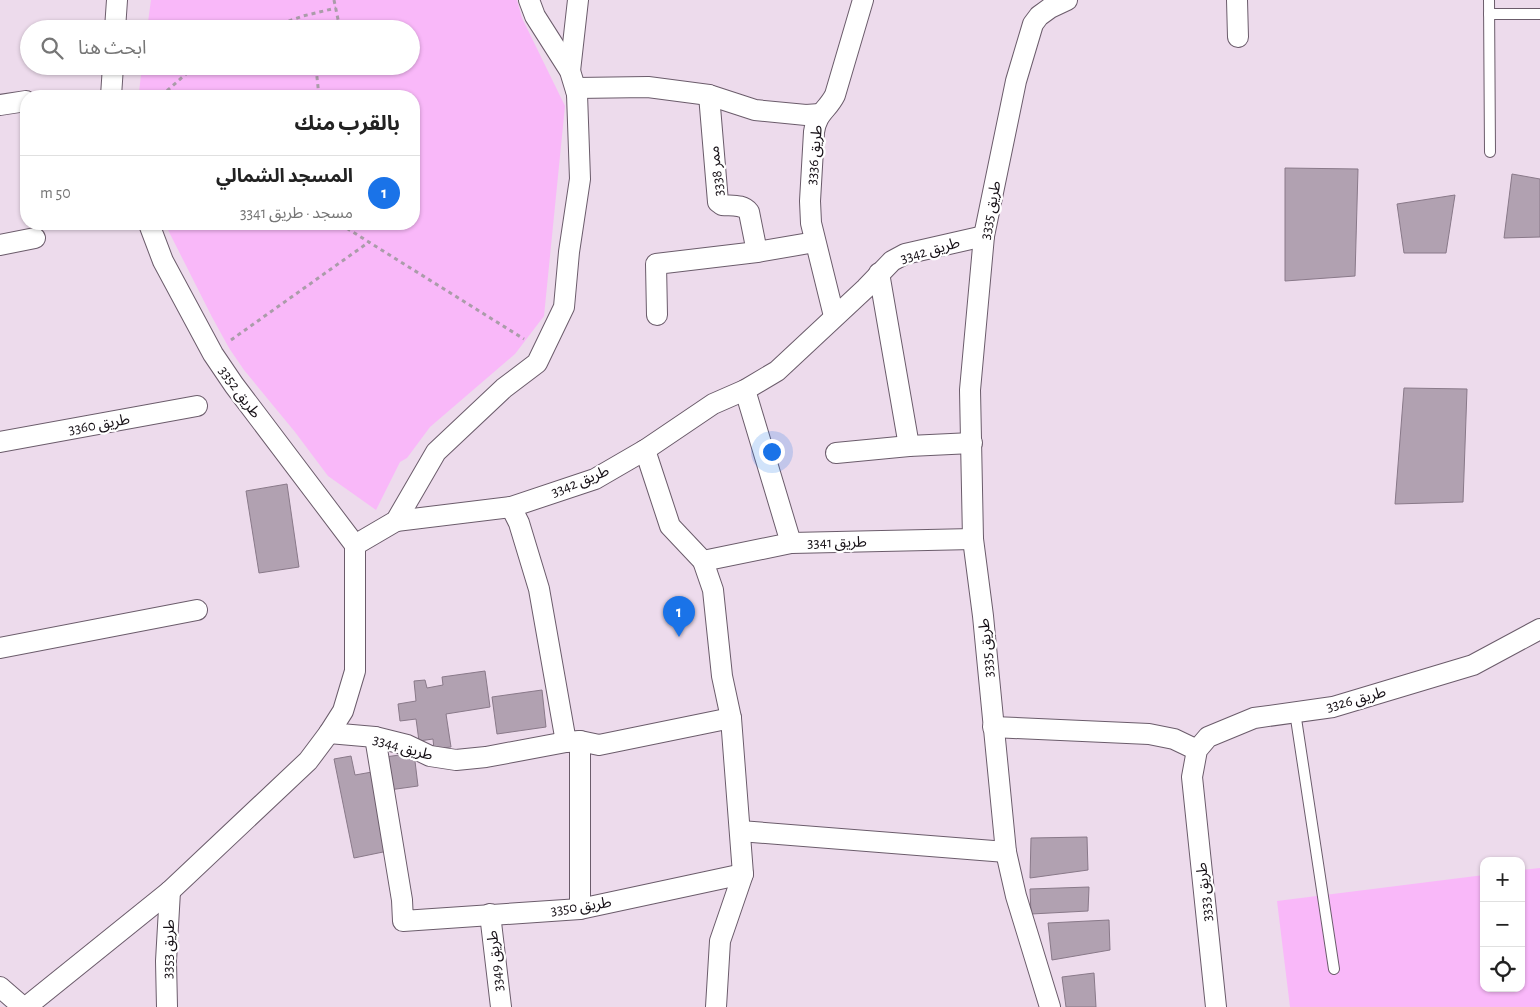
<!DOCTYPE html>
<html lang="ar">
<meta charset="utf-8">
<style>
:root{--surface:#fff;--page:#f6f6f6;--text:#222;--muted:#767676;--line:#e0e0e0;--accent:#1a73e8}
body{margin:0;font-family:"Alegreya Sans","Noto Sans Arabic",sans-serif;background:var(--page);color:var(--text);direction:rtl}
.controls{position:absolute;right:15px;bottom:15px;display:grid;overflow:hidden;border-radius:10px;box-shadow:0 1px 4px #0004}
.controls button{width:45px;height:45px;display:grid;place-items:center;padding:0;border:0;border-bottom:1px solid var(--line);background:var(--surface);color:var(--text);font:25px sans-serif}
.you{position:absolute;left:771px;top:451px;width:18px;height:18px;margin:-12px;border:4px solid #fff;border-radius:50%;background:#1a73e8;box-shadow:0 0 0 8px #1a73e833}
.badge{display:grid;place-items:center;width:32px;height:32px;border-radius:50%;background:var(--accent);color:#fff;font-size:16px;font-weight:700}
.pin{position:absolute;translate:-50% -41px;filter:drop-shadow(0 1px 2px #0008)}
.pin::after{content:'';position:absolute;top:26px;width:18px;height:15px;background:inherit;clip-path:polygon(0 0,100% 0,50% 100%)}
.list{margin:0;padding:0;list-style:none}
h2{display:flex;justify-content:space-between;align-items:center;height:65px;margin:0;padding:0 20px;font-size:21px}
h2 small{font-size:16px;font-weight:400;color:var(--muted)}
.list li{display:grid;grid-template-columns:32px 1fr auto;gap:15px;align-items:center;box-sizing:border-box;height:75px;padding:0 20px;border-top:1px solid var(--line)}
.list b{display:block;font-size:19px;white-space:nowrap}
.list p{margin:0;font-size:16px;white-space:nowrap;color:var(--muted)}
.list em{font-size:16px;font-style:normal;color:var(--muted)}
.icon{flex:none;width:28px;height:28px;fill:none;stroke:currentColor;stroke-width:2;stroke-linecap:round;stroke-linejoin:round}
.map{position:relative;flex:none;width:1540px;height:1007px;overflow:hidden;direction:ltr}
.search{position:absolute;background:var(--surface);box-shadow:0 1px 4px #0004;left:20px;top:20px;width:400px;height:55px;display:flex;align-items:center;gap:12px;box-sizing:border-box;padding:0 18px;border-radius:28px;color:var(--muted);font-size:19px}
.panel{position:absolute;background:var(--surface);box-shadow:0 1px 4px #0004;left:20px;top:90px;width:400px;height:140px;border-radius:20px;direction:rtl}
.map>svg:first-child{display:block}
</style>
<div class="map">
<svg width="1540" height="1007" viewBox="0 0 1540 1007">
<rect width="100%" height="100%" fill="#eddbec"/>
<!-- green -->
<g fill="#f9b8f9">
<path d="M151,0H517L522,18L565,106L544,316L515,354L430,427L407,458L400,462L376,510L328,476L295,432L244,370L229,348L212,317L165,224H414V96H139V92L142,66H411V29H147Z"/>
<path d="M1540,868V1007H1290L1277,901L1484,875V988H1521V870Z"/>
</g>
<!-- building -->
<g fill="#b1a1b1" stroke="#897989">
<path d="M1285,168L1358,169L1355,276L1285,281Z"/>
<path d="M1512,174L1540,179V237L1504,238Z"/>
<path d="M1455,195L1446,253H1404L1397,204Z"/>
<path d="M1404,388L1467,389L1463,502L1395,504Z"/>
<path d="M287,484L299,567L259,573L246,491Z"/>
<path d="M485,671L490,707L446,714L451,747L434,749L433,739L419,741L416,719L400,721L398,704L416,701L414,681L425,680L427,688L443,685L442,677Z"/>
<path d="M542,690L546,727L497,734L492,697Z"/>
<path d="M414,753L418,786L389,790L385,757Z"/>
<path d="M351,756L355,775L372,772L388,851L354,858L334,759Z"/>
<path d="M1087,837L1088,870L1030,878L1031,838Z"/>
<path d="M1089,887L1088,911L1031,914L1030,889Z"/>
<path d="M1109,920L1110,950L1052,960L1048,923Z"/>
<path d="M1094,973L1096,1007H1066L1062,977Z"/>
</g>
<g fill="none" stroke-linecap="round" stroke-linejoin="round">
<!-- service casing -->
<g stroke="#6b5c6b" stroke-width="12">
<g id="service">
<path d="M1489,0L1490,152"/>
<path d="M1489,14H1540"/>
<path d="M1295,712L1334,969"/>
</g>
</g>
<!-- minor casing -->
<g stroke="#6b5c6b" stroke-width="22">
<g id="minor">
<path d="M1237,0L1238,37"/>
<path d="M115,29L117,0"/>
<path d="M570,71L578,0"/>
<path d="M577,94L576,88L648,87L709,95L755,110L806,115L820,114"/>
<path d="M709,95L718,202L722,205C732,206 743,204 749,212L757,252"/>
<path d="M111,96L113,66"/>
<path d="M0,105L26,101"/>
<path d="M149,224L163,261L213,354L234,385L355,545"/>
<path d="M0,245L35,238"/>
<path d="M879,273L909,446"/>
<path d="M657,315L656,264L757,252L815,242"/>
<path d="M834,316L811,223L810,201L814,132C817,112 827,111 835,95L863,0"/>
<path d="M745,390L791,543"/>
<path d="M0,442L197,406"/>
<path d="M645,450L670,526L703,561L713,590L722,676L731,718L743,874L720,941L716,1007"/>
<path d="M836,453L909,446L972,443"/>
<path d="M511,507L519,523L539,589L566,742L580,741L599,745L731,718"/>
<path d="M396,521L511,507L595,479L645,450L713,404L745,390L777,371L866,288L892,261L905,254L984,236"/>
<path d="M355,545L396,521L436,452L504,388L537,363L564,307L569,252L580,179L577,94L570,71L535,16L529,0"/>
<path d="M703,561L791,543L973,539"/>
<path d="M0,648L197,610"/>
<path d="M993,727L1149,734L1174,739L1197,750"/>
<path d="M329,733L375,737L407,745L430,756L456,760L486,757L566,742"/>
<path d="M375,737L402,900L403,921L580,909L743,874"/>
<path d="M580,741V909"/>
<path d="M740,831L1006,852"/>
<path d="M490,914L501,1007"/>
<path d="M0,987L23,1007"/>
<path d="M26,1007L170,891L308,761L329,733L343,711L355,671V545"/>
<path d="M167,1007L166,961L170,891"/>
<path d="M1050,1007L1016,896L1006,852L983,616L973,539L970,390L984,236L1016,81L1033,24L1039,16L1050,8L1067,0"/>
<path d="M1216,1007L1192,777L1197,750L1208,737L1254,718L1333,707L1473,665L1540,629"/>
</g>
</g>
<!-- path -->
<g stroke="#aa9ca9" stroke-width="3" stroke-dasharray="4 4" stroke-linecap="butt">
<path d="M334,0L340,29"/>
<path d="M266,29L303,16L336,8"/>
<path d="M161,96L195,66"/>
<path d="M319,96L316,68H345V66"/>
<path d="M340,224L524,339"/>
<path d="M231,340L369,242"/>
</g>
<!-- service -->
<use href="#service" stroke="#fff" stroke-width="10"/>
<!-- minor -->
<use href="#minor" stroke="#fff" stroke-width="20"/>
</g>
<g text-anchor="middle" stroke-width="4.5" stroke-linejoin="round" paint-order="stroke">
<!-- street labels -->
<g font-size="15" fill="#150f15" stroke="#fff">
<text transform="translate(814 155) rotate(-84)" y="5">طريق 3336</text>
<text transform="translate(716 171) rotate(-96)" y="5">ممر 3338</text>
<text transform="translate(990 210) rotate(-79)" y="5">طريق 3335</text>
<text transform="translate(930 250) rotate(-16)" y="5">طريق 3342</text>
<text transform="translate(240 392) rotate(54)" y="5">طريق 3352</text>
<text transform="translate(99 424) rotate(-10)" y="5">طريق 3360</text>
<text transform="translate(580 481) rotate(-22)" y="5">طريق 3342</text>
<text transform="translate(837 542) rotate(-1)" y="5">طريق 3341</text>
<text transform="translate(986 648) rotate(-95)" y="5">طريق 3335</text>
<text transform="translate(1356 699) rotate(-15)" y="5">طريق 3326</text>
<text transform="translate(403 747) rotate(16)" y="5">طريق 3344</text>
<text transform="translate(1204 892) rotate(-96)" y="5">طريق 3333</text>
<text transform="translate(581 906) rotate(-8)" y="5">طريق 3350</text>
<text transform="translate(168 949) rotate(-88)" y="5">طريق 3353</text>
<text transform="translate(495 961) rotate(-96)" y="5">طريق 3349</text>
</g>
</g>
</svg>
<div class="controls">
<button>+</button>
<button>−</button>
<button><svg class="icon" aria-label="locate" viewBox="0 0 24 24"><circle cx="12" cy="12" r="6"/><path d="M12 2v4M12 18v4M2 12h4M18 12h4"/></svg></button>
</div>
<div class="you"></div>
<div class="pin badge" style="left:679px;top:637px">1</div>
<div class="search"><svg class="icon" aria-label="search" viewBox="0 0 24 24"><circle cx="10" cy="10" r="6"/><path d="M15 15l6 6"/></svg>ابحث هنا</div>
<section class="panel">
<h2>بالقرب منك<small></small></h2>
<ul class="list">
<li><span class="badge">1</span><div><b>المسجد الشمالي</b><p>مسجد · طريق 3341</p></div><em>50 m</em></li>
</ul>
</section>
</div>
